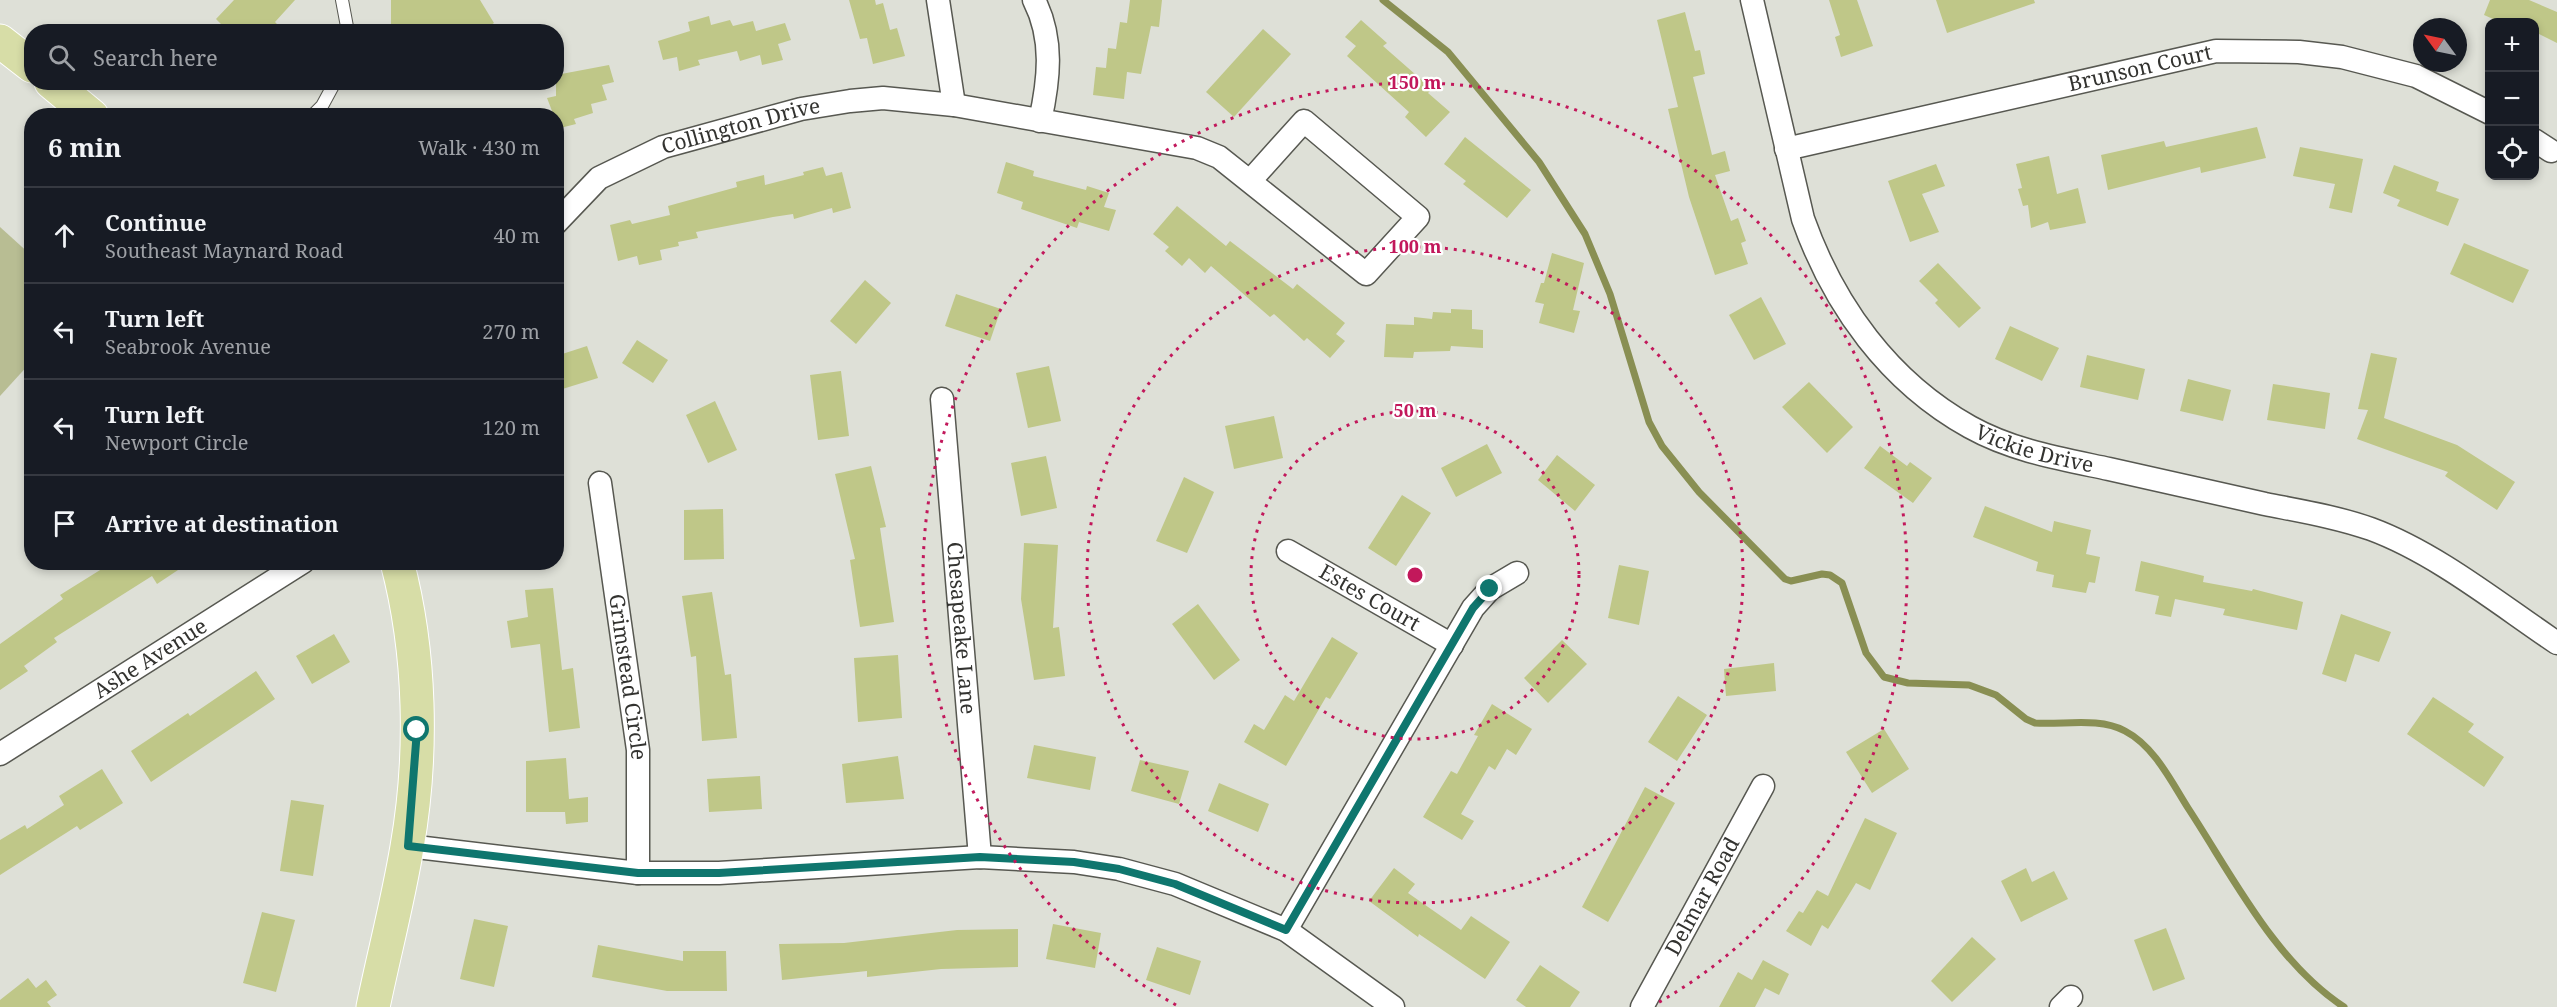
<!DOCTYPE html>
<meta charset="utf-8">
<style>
:root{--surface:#171b24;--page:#20242c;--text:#f1f3f6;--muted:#9ea1a6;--line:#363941}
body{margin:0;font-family:"Noto Serif",serif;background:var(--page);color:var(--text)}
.controls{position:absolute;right:18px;top:18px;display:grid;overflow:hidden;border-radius:12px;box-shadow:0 3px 9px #0003}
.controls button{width:54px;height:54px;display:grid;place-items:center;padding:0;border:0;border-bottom:2px solid var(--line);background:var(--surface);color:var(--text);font:30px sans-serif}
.compass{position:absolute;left:2413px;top:18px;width:54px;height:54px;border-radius:50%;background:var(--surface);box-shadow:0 3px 9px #0003;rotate:303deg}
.stop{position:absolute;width:18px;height:18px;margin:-14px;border:4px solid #0f766e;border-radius:50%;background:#fff}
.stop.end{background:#0f766e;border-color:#fff;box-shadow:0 2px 6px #0008}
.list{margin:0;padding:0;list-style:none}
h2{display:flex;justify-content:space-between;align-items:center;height:78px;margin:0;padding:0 24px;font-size:26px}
h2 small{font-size:20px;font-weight:400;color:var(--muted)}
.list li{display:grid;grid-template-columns:39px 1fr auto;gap:18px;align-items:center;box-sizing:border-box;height:96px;padding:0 24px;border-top:2px solid var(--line)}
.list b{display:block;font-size:22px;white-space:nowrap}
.list p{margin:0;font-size:20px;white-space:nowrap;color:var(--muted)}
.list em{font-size:20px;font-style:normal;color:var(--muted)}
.icon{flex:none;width:33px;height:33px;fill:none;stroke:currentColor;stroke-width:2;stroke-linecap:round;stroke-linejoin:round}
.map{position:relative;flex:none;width:2557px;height:1007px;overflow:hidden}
.search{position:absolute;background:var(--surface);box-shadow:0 3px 9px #0003;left:24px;top:24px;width:540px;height:66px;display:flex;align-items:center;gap:15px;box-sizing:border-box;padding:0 21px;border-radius:24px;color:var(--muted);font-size:22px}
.panel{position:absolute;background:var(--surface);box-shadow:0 3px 9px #0003;left:24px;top:108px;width:540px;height:462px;border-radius:24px}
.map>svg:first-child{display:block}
</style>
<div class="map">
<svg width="2557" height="1007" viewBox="0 0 2557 1007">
<rect width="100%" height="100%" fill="#dee0d7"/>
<!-- pitch -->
<path fill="#b8bd93" d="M0,227L32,256L31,362L0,396Z"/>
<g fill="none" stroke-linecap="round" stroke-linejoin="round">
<!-- stream -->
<path stroke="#898f53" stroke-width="7" d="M1383,0L1448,52L1539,162L1585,234L1610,294L1649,422L1662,446L1699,492L1785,579L1791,581L1822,574L1830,575L1842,583L1866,653L1884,677L1908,683L1969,685L1996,695L2026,719L2035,723C2064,725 2099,717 2125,731C2154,746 2171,781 2188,808C2232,875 2275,962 2344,1007"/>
</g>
<!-- building -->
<g fill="#bfc788">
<path d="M234,0H295L275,22L285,32H229L216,19Z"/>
<path d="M391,0H480L494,23L480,32H391Z"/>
<path d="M849,0H875L876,5L883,3L890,30L897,28L905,56L873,64L867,38L860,39Z"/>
<path d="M1130,0H1162L1159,27L1151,26L1141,74L1127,72L1124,99L1093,95L1096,67L1106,68L1108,48L1116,49L1120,22L1127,23Z"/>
<path d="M1829,0H1857L1873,46L1841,57L1835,37L1840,35Z"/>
<path d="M1936,0H2034L2035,3L1947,33Z"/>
<path d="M2490,0H2529L2557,12V43L2535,32V22H2500L2484,15Z"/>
<path d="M1685,12L1695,51L1700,50L1705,74L1693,77L1712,155L1725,151L1730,171L1715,175L1731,221L1738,218L1746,241L1741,243L1748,264L1715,275L1689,197L1668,109L1678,107L1657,20Z"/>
<path d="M709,16L711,25L730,20L733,26L753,21L756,31L785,23L791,40L778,44L783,60L762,65L760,55L740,61L737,51L698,60L700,65L679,71L677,57L663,60L658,41L690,31L688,22Z"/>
<path d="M1361,20L1387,43L1383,46L1432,89L1428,93L1450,112L1426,137L1405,117L1409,112L1347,56L1356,46L1345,37Z"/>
<path d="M1263,29L1291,54L1234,117L1206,92Z"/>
<path d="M609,65L614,82L602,85L607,100L591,104L593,113L574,119L576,124L556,129V116H554L547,98L556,96V75Z"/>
<path d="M2257,127L2266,158L2201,173L2200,167L2108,190L2101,155L2164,141L2166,147Z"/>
<path d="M1465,137L1531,190L1507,218L1463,184L1466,181L1444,164Z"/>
<path d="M2300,147L2363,159L2352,213L2329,208L2335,184L2293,176Z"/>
<path d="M2049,156L2057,194L2078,188L2086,223L2050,230L2048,222L2031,228L2028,205L2023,206L2018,189L2022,188L2016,164Z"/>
<path d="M1006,162L1034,171L1033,176L1086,190L1087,186L1109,193L1104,207L1116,210L1109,231L1079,222L1077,228L1021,209L1023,202L997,193Z"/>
<path d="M1936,164L1945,186L1922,194L1939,232L1910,242L1888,181Z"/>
<path d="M2394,165L2439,182L2436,191L2459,199L2448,226L2397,206L2400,200L2383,193Z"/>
<path d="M823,167L826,176L842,172L851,208L833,213L832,208L794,219L793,214L773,217L696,232L698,238L678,242L679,246L660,250L662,260L639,265L637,256L618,261L610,225L630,220L632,224L670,215L668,206L737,187L736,182L764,175L765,185L804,175L803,172Z"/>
<path d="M1177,206L1226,246L1230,241L1293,289L1297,284L1345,323L1336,334L1345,341L1330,358L1307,338L1304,341L1274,314L1270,317L1211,266L1205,273L1189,258L1182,266L1165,251L1169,247L1153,234Z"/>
<path d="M2464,243L2529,270L2513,303L2450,274Z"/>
<path d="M1552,253L1584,263L1573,310L1580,311L1574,333L1539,323L1544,304L1535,302L1541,283H1544Z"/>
<path d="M1938,263L1981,308L1959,328L1935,303L1938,300L1919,281Z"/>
<path d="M865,280L891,303L856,344L830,321Z"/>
<path d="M956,294L1001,309L990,341L945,326Z"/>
<path d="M1761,297L1786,344L1754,360L1729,315Z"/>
<path d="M1451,309L1472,310V329L1483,330V348L1451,346L1450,351L1414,352L1413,358L1384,357L1386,324L1414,325V317L1432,319L1433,312L1451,313Z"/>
<path d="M2010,326L2059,348L2042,381L1995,359Z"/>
<path d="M637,340L668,360L653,383L622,363Z"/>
<path d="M587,346L598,378L556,391V356Z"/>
<path d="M2371,353L2397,358L2384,418L2457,445L2515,482L2497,510L2445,476L2448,472L2357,439L2368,410L2358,409Z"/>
<path d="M2087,355L2145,369L2138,400L2080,387Z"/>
<path d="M1049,366L1061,421L1028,428L1016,373Z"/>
<path d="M841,371L849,436L818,440L810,375Z"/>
<path d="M2188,379L2231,390L2223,421L2180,411Z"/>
<path d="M1809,382L1853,427L1827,453L1782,407Z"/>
<path d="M2273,384L2330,393L2325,429L2267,420Z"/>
<path d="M715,401L737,450L708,463L686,415Z"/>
<path d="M1274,416L1283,458L1234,469L1225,426Z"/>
<path d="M1487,444L1502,473L1456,497L1441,468Z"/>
<path d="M1880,446L1907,466L1910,462L1932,478L1913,503L1864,468Z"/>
<path d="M1557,455L1595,485L1575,511L1538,480Z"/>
<path d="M1046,456L1057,508L1021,516L1011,463Z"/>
<path d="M871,466L886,527L880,528L894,622L860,627L850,560L855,559L835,474Z"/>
<path d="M1184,477L1214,492L1187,553L1156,541Z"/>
<path d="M1402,495L1431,513L1396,566L1368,548Z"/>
<path d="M1985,506L2052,532L2054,521L2091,530L2086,554L2100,557L2095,583L2089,582L2086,593L2052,587L2054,575L2036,571L2038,562L1973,537Z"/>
<path d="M723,509L724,559L684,560V510Z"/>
<path d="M1024,543L1058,545L1053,628L1059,627L1065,676L1034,680L1021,599Z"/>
<path d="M2141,561L2204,576L2203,582L2252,591L2253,589L2303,602L2297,630L2223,615L2225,609L2175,599L2171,617L2155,614L2159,596L2135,591Z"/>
<path d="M113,562H190L157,584L152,576L54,638L57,642L24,666L28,671L0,690V644L63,599L60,595Z"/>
<path d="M1619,565L1649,571L1639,625L1608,618Z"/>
<path d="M553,588L562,670L573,668L580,728L549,732L540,644L511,648L507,621L528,617L525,590Z"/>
<path d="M712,592L725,675L731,674L737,738L702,741L696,656L691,657L682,596Z"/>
<path d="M1198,604L1240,660L1214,680L1172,624Z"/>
<path d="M2341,614L2391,632L2379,662L2355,654L2346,682L2322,674Z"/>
<path d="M334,634L350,662L312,684L296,656Z"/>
<path d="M1332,637L1358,653L1330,699L1326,697L1286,766L1244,742L1254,724L1264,730L1285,695L1294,701Z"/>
<path d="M1562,640L1587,664L1548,703L1524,678Z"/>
<path d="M898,655L902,718L858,722L854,658Z"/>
<path d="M1774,663L1776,691L1726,696L1724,669Z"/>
<path d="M256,671L275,699L151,782L131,751L188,713L190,716Z"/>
<path d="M1678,696L1707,715L1677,761L1648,742Z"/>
<path d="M2433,697L2474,724L2468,732L2504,757L2484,787L2407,734Z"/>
<path d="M1492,704L1532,729L1516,755L1507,749L1495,770L1489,766L1461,814L1474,821L1462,840L1423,817L1451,771L1457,774L1478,736L1474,735Z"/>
<path d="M1884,729L1909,769L1872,793L1846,752Z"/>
<path d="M1034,745L1096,757L1090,790L1027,778Z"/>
<path d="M898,756L904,799L846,803L842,764Z"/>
<path d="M566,758L569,799L588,797V822L566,824L565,812H526V761Z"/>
<path d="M1140,760L1189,771L1179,804L1131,791Z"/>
<path d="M102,769L123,803L80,830L77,826L0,875V840L25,825L27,829L64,805L59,796Z"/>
<path d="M760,776L762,809L709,812L707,779Z"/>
<path d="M1219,783L1269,804L1258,832L1208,811Z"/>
<path d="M1645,787L1675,803L1608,922L1582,907Z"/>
<path d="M291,800L324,805L313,876L280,871Z"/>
<path d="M1865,818L1897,833L1870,890L1856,883L1828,929L1822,925L1811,946L1786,931L1799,911L1803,913L1817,890L1828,896Z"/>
<path d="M1394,868L1415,884L1408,893L1461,930L1471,916L1510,942L1485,979L1419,934L1418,937L1369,901Z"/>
<path d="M2026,868L2032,882L2054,871L2068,899L2021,922L2001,881Z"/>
<path d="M262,912L295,920L276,992L243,983Z"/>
<path d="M474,919L508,926L494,987L460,979Z"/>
<path d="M1053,924L1101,933L1095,968L1046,959Z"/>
<path d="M2166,928L2185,979L2153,991L2134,940Z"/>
<path d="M1018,929V967L941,969L867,977V971L782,980L779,944L844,943L957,930Z"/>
<path d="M1972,937L1996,959L1952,1002L1931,981Z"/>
<path d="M598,945L683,961V951H726L727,991H667L592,977Z"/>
<path d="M1157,947L1201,961L1190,995L1146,980Z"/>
<path d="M1763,960L1789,974L1779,995L1765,988L1755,1007H1719L1738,972L1752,980Z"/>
<path d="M1540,965L1580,992L1570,1007H1526L1516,1000Z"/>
<path d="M28,978L36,988L46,980L57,995L47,1002L51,1007H0V1000Z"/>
</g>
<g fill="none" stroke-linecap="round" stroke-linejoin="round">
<!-- lane casing -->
<g stroke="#575851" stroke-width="14">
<g id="lane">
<path d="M342,0L348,32"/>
<path d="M312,116L322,106L335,82"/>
</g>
</g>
<!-- street casing -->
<g stroke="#575851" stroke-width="25">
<g id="street">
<path d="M938,0L954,105"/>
<path d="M1034,0C1054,39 1049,80 1040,121"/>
<path id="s1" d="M1752,0L1803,219C1834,306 1889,382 1970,427C2013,451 2062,459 2109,469C2161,481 2213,492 2265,504C2300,511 2337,517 2371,529C2436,553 2499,604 2557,643"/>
<path d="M2534,140L2551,151"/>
<path id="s2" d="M1786,149L2216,51L2299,52L2342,57L2416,76L2490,113"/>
<path id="s3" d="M556,223L599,178L663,147L801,109L850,101L883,98L954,105L1197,148L1219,157L1366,274L1418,217L1304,121L1250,181"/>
<path id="s4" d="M942,399L980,857"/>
<path id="s5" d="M600,483L638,750V873"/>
<path id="s6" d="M1288,551L1452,645"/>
<path id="s7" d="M0,754L303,562"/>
<path d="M408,846L638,873H719L980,857L1074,862L1119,869L1175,884L1286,930L1393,1007"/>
<path d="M1286,930L1473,608L1490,589L1517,573"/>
<path id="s8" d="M1642,1007L1763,786"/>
<path d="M2061,1007L2071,997"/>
</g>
</g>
<!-- primary casing -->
<g stroke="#fff" stroke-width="35">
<g id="primary">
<path d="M0,41L32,66"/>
<path d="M51,82L92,116"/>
<path d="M373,1007C384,954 398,901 407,847C423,755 421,653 397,562"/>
</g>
</g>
<!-- lane -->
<use href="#lane" stroke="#fff" stroke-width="12"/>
<!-- street -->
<use href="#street" stroke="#fff" stroke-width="22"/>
<!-- primary -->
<use href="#primary" stroke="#d7dda7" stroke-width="33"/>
</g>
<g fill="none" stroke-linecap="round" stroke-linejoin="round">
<!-- route -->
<path stroke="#0f766e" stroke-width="8" d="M417,730L408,846L638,873H719L980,857L1074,862L1119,869L1175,884L1286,930L1473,608L1490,589"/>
</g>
<!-- distance rings -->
<g fill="none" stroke="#c2185b" stroke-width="3" stroke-dasharray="3 6">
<circle cx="1415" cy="575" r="164"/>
<circle cx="1415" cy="575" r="328"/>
<path d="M1176 1005A492 492 0 1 1 1654 1005"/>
</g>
<g text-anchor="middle" stroke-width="4.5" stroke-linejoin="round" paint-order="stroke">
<!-- street labels -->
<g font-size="21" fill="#333330" stroke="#fff">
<text dy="7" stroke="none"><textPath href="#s2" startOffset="363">Brunson Court</textPath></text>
<text dy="7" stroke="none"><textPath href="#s3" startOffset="214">Collington Drive</textPath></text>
<text dy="7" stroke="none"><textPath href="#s1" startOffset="566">Vickie Drive</textPath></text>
<text dy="7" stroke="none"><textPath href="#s6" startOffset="94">Estes Court</textPath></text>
<text dy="7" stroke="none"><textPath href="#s4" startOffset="230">Chesapeake Lane</textPath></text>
<text dy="7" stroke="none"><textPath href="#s7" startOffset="178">Ashe Avenue</textPath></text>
<text dy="7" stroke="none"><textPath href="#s5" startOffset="196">Grimstead Circle</textPath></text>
<text dy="7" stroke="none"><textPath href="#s8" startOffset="126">Delmar Road</textPath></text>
</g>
</g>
<circle cx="1415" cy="575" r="9" fill="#c2185b" stroke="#fff" stroke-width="3"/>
<g font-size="18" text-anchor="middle" font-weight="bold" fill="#c2185b" stroke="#fff" stroke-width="4.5" stroke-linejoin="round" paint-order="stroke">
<text x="1415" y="89">150 m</text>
<text x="1415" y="253">100 m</text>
<text x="1415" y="417">50 m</text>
</g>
</svg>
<div class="controls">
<button>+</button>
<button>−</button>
<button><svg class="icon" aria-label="locate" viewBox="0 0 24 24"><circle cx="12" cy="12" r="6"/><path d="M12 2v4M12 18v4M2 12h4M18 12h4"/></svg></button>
</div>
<svg class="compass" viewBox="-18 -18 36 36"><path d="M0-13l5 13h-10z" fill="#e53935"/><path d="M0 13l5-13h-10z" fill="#9ea1a6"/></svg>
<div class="stop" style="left:417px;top:730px"></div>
<div class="stop end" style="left:1490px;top:589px"></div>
<div class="search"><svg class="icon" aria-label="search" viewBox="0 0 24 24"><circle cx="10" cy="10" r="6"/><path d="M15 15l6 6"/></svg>Search here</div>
<section class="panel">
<h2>6 min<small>Walk · 430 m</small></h2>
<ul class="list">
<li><svg class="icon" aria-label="ahead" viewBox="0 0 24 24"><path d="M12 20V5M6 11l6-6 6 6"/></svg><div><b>Continue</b><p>Southeast Maynard Road</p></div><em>40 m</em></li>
<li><svg class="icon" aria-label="left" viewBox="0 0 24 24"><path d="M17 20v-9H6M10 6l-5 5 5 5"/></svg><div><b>Turn left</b><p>Seabrook Avenue</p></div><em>270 m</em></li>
<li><svg class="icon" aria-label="left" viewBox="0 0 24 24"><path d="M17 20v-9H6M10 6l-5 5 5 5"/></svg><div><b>Turn left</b><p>Newport Circle</p></div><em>120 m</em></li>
<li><svg class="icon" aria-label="arrive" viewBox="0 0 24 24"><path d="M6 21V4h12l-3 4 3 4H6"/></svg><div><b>Arrive at destination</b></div></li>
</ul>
</section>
</div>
